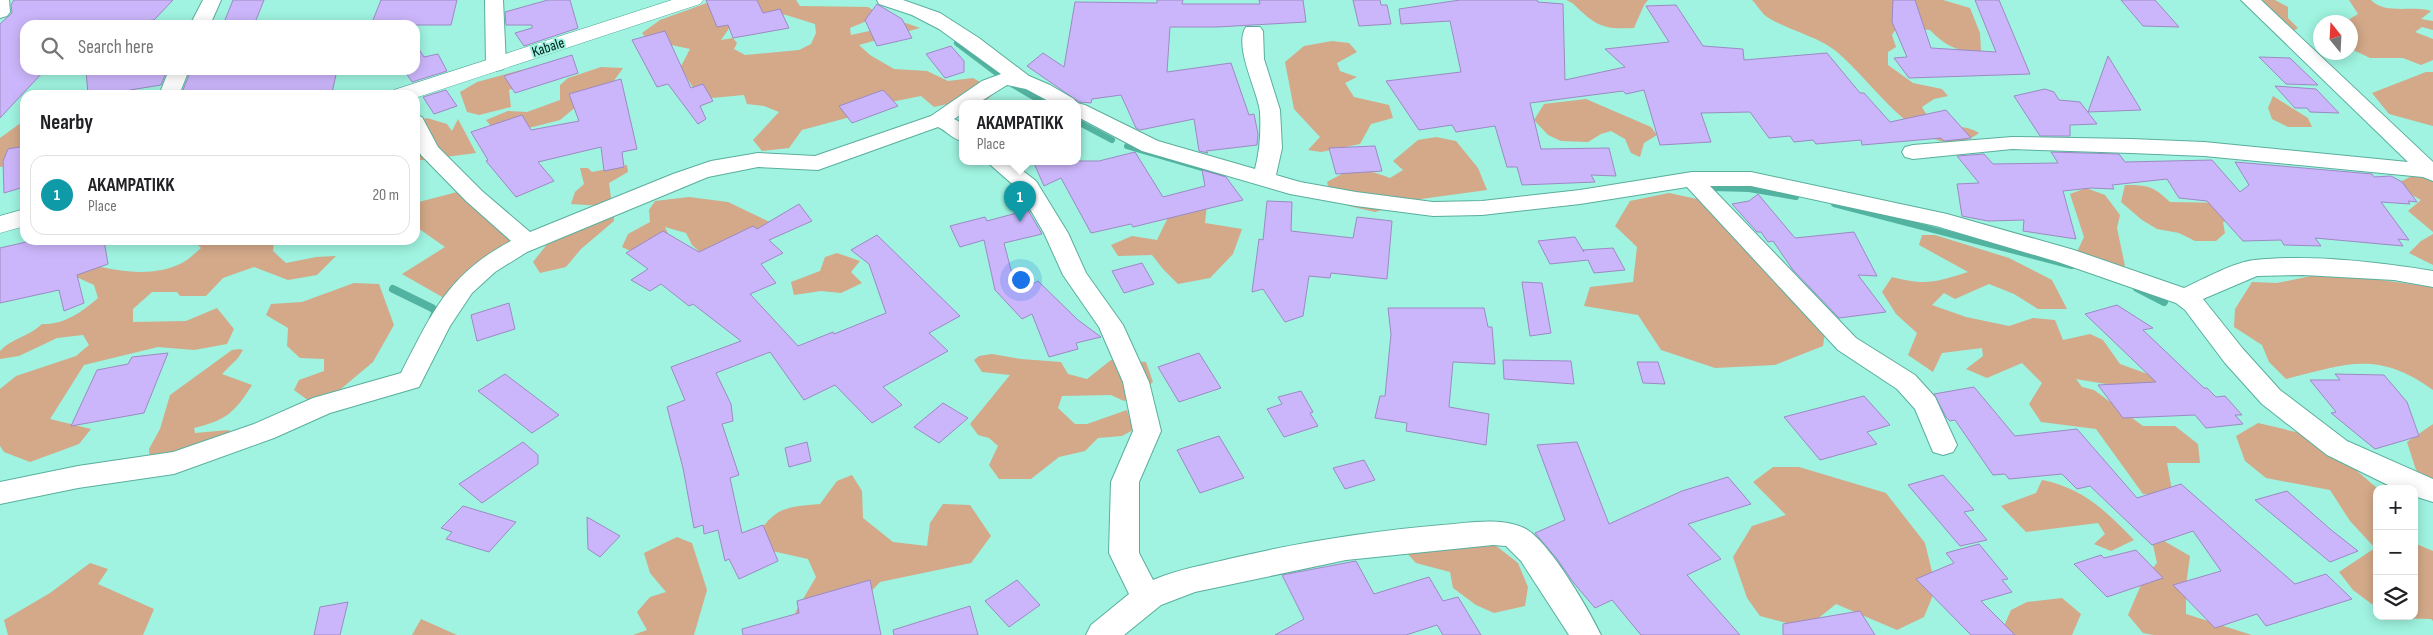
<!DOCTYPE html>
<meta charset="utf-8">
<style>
:root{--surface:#fff;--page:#f2f2f2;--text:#202124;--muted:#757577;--line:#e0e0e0;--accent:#0b8043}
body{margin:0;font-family:"Sofia Sans Condensed",sans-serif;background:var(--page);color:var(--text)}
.controls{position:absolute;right:15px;bottom:15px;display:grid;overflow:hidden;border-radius:10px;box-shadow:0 2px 12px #0003}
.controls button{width:45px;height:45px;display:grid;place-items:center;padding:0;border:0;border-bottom:1px solid var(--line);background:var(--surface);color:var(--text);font:25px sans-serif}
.compass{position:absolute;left:2313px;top:15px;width:45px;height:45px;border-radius:50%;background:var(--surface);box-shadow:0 2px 12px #0003;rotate:342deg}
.you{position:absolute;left:1020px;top:279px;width:18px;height:18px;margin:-12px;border:4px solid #fff;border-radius:50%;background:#1a73e8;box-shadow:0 0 0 8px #1a73e833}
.badge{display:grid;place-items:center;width:32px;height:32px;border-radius:50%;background:var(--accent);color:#fff;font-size:16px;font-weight:700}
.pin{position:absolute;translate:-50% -41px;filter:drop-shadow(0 1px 2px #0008)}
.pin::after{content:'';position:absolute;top:26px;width:18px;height:15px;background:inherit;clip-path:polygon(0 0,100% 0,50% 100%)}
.popup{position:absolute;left:959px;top:100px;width:122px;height:65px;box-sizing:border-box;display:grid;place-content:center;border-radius:10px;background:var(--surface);filter:drop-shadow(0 1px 4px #0005);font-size:16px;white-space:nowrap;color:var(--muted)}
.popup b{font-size:19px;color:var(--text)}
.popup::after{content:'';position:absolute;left:50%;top:100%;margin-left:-10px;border:10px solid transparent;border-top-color:var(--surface)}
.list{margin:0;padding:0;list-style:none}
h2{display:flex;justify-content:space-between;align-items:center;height:65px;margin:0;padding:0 20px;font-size:21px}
h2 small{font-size:16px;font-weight:400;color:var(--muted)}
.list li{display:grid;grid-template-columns:32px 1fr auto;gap:15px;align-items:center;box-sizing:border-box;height:80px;margin:0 10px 10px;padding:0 10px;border:1px solid var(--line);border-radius:15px}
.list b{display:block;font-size:19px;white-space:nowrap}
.list p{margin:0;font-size:16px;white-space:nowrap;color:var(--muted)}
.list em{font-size:16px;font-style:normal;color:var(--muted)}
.icon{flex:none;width:28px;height:28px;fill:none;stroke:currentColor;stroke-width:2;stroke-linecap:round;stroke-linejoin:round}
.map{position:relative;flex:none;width:2433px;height:635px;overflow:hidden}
.search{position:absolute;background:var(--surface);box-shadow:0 2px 12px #0003;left:20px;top:20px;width:400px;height:55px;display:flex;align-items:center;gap:12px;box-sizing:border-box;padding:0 18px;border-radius:15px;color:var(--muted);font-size:19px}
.panel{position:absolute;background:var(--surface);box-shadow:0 2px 12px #0003;left:20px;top:90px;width:400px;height:155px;border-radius:15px}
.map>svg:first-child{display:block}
</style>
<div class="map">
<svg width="2433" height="635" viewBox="0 0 2433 635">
<rect width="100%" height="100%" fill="#9ff3e0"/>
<!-- green -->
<g fill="#d3a989" fill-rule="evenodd">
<path d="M715,0H796L800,6L868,7L881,15L850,28L851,35L906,23L920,28L859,45L870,55L894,69L927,71L948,81L973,78L996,91L984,103H962V106L948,104L934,107L921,96L891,102L854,116L802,130L789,148L762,151L753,140L779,112L764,106L747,104L744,95L701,99L680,68L690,49L648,40L642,33L660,20ZM759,12L786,15L815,24L816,33L811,44L799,50L745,55L734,49L737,43L733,38L721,40L730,27Z"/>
<path d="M1566,0H1648L1644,5L1634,28C1611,29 1600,29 1582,12C1577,8 1573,2 1566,0Z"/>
<path d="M1752,0H1943L1970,8L1980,33L1981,51C1959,53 1945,46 1930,30L1897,27L1892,35L1896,47L1888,52V65L1913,83L1942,89L1948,96L1934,99L1922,107C1940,140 1955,118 1979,133C1925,175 1867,68 1827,45C1808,34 1786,29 1767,17C1762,14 1757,5 1752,0Z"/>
<path d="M2252,0H2275L2288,7V18L2298,28L2292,32Z"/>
<path d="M2349,0H2371C2385,15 2413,5 2431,11L2421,19L2433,21V30L2422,27L2415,32L2433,39V60L2421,65L2403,58H2370L2351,49L2350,22H2345L2358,14Z"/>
<path d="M1332,41L1349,43L1357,52L1337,63L1340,71L1357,77L1345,83L1354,97L1389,105L1393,118L1371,124L1360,144L1321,152L1308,150L1320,137L1294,109L1285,62L1304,46Z"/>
<path d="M601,67L623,68L611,85L577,106L560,120L521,130L495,131L486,120L508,111L527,112L560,100V85L568,78Z"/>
<path d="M521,70H530L529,82L509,90L511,107L479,115L467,112L460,92L477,82Z"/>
<path d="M2426,72H2433V126L2389,114L2372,93Z"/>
<path d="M2273,96L2308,118L2312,127H2288L2272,119L2268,108Z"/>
<path d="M1586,99L1651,127L1657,135L1644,143L1640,157L1631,153L1625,139L1611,131L1601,134L1588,142L1561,141L1548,135L1534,120L1544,104Z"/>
<path d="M427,118L447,124L452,131L458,119L476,153L415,161V121Z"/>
<path d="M22,122H25V163L0,167V138Z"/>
<path d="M1436,137L1456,141L1478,168L1487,190L1421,199L1375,212L1349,206L1329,189L1327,182C1356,166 1359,167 1390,178L1403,170L1393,161L1418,140Z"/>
<path d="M627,165L628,172L609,183L611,198L603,206L571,204L575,192L584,184L580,168H588L592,172Z"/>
<path d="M2414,175L2433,178V232L2408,211L2421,200L2394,185Z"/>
<path d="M2125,185C2148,185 2153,186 2170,202L2233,203L2245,215L2223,222L2225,233L2216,241H2195L2179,233L2157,229L2142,220L2121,202Z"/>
<path d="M2086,188L2105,195L2120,215L2117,228L2125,266L2102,265L2077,252L2084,237L2070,194Z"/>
<path d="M461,191L519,244L444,298L402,274L445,247L415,226V203Z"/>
<path d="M1669,193L1720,204L1825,332L1823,346L1775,365L1715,368L1661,350L1638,315L1584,306L1590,287L1633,282L1637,247L1615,226L1630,201Z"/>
<path d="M689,197L728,202L778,226L772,239L712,263L692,245L686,233L665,227L672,242L641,256L622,247L628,234L650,222L649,210L655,201Z"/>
<path d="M1176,201L1207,204L1205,223L1242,229L1233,254L1210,278L1178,284L1163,269L1152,255L1118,256L1111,245L1132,236L1157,240Z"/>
<path d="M608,214L614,217V221L581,249L566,267L540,273L533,262L552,238Z"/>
<path d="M2433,234V265L2409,253L2421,241Z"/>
<path d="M1922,235H1935L2009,258L2052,280L2067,309H2038L2014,294L1989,284L1955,299L1944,293L1932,305L1966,317L2009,326L2033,318L2055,320L2063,340L2090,334L2103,340L2120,364L2156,377L2159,393L2076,379L2082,387L2094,390L2143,426H2175L2198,444L2200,463H2167L2173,496L2143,494L2096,429L2041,422L2029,404L2042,383L2022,363L1987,378L1966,369L1983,356L1982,348L1942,353L1933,372L1908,355L1917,333L1896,314L1882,292L1892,277C1926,286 1936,282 1968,272L1919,245Z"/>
<path d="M193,240H274L273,251L286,263L316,257L336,256L317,275L288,280L254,267L223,278L206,296H180L177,292H152L133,309V322L186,321L217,308L234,329L227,344L194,350L158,347L84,365L50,419L91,429L79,444L30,462L4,452L0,446V389L16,376L76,356L89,345L83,335L57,338L19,356L0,359V351C12,338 30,336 42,324C64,325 82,312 98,298L94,285L72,275L88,264C118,271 152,278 182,263C188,260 195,253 201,248Z"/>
<path d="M837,253L860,261L851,272L862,283L841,293L821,291L794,295L791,282L820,271L825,257Z"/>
<path d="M2316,275L2359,277L2433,287V390C2377,350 2347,364 2286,379L2269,362L2262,345L2234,327L2235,309L2252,282L2277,283Z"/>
<path d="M354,283L379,284L394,325L373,362L336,393L309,401L294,390L299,380L324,371V359L300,358L287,346L288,328L266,315L271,304L302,302Z"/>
<path d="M240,349L243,350L238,358L222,374L252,385C235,412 227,420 194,428L195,433L229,430L230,437L150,463L149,449L160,429L170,395L232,350Z"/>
<path d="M992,354L1021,359L1061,362L1068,374L1087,379L1111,360L1146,362L1153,382L1132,399L1124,401L1111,395L1062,396L1058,408L1075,424H1087L1127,410L1133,430L1122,436L1098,438L1085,451L1059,457L1031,479H999L989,465L998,446L989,438L978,435L970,424L1010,375L982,372L974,360L979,356Z"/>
<path d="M2258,423L2317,437L2377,488V608L2353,590L2339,572L2375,548L2350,521L2330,490L2266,478L2245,461L2236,436Z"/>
<path d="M2433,424V483L2416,470L2407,442Z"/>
<path d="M1773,467H1799L1886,493L1925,543L1936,588L1924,617L1897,630L1836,604L1806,628L1760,616L1747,598L1733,557L1752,526L1786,515L1753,482Z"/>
<path d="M852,475L862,491L863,518L893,542L927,546L930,523L943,504L970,505L991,536L971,563L880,582L859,604L793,624L796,611L816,577L808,559L772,551L758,534C776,506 789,507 820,504L837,481Z"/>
<path d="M2042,480C2083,488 2106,511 2134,540L2111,551L2094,544L2105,534L2098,523L2026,532L2001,506L2036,493Z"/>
<path d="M677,537L692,543L707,590L694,635H633L647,630L637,612L650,597L666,592L650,573L644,553Z"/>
<path d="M2164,541L2190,556L2186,585V614L2252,635H2154L2143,633L2128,615L2144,578L2157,563L2153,545Z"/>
<path d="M2414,543L2433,551V621L2431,619L2391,618L2388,616H2414Z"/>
<path d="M1467,545H1495L1518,563L1528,587L1525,606L1494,613L1476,605L1453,588L1450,572L1416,563L1404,550Z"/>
<path d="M90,563L108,569L98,584L154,609L143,635H8L4,620L50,593Z"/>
<path d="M2062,598L2081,614L2072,635H2000L2011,610L2027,602Z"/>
<path d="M421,619L457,635H412Z"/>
</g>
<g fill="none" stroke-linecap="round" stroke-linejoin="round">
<!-- stream-far1 -->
<g stroke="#51b3a0" stroke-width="6">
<path d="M957,43L998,74"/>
<path d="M1013,85L1044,103"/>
<path d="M1078,122L1112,140"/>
<path d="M1127,146L1223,174"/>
<path d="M1713,188L1749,189L1796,197"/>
<path d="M1834,204L2072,266"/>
</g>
<!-- stream -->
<g stroke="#51b3a0" stroke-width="8">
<path d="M2137,288L2164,302"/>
<path d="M393,289L432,308L436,312L433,318"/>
</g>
</g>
<!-- building -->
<g fill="#ccb6fb" stroke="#9c8ac3">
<path d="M14,0H173L154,20L100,25H25V70H45L0,118V24L12,13L11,5Z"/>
<path d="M233,0H264L254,25H223Z"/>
<path d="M381,0H457L451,25H371Z"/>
<path d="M548,0H570L578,28L524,46L515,33L532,28V25H506L505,12Z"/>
<path d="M706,0H757L763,13L780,9L789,28L733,38L728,25L717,27Z"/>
<path d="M1157,0H1183L1182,4H1260L1259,0H1303L1306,22L1217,27H1170L1167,72L1231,63L1249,115L1254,114L1258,134L1257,145L1206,151L1208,153L1199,151L1194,119L1140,130L1136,128L1121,95L1092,99L1091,103L1079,102L1027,66L1043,53L1064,67L1075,2L1157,3Z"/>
<path d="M1353,0H1380L1381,5H1387L1391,24L1359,26Z"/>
<path d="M1460,0H1537L1538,2L1563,4L1565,80L1625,67L1605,49L1669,42L1646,6L1676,5L1703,46L1743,49L1744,60L1827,53L1860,93H1864L1890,122L1946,110L1971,138L1944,141L1941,138L1862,145L1861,140L1816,144L1813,140L1794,142L1790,136L1769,138L1750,112L1701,113L1711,142L1660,145L1644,90L1626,94L1623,91L1530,103L1541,149L1609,148L1616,176L1591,175L1595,182L1522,185L1517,167H1507L1495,126L1456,132L1452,125L1419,130L1386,81L1461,72L1450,21L1401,24L1399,9Z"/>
<path d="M1893,0H1915L1931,48L1996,52L1975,0H1999L2030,74L1909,78L1894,58L1907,57L1892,22Z"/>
<path d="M2121,0H2155L2179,27L2143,26Z"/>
<path d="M877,4L902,19L912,38L877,46L865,20Z"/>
<path d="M665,31L691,88L703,84L713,101L700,106L706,119L698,124L668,84L657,87L632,40Z"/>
<path d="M415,43L424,57L438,54L447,71L412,82L404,70H415Z"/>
<path d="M951,46L964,61V72L945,78L926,54Z"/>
<path d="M572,55L578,73L515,93L504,76Z"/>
<path d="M2108,56L2141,110L2088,112Z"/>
<path d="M2259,57L2290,58L2318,85L2286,84Z"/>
<path d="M86,70H167L161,85L130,90V95H88Z"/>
<path d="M191,70H337L332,93L322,95H181Z"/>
<path d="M621,79L637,149L622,152L624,167L604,171L601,147L538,162L554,181L516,197L486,161L488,160L471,132L522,115L531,130L579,121L569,94Z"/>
<path d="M2275,86L2316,89L2339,113L2310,112L2307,108H2295Z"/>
<path d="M2045,89L2054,92L2059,100L2080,102L2097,124L2070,125V136H2040L2014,96Z"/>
<path d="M446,90L457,106L434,114L423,97Z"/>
<path d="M883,90L898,106L852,123L839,106Z"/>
<path d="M25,146L24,187L4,193L3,161L8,149Z"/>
<path d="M1375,146L1382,171L1336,174L1329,148Z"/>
<path d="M1135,152L1163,197L1205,186L1202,170L1226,177L1243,200L1133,227L1131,224L1091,233L1061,178L1044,186L1033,161H1099Z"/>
<path d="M2051,152L2119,154L2125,162L2212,160L2240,192L2249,185L2235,162L2372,174L2374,177L2391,176L2402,182L2417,202L2408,201L2410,204L2381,202L2409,240L2398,239L2403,246L2315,238L2321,246L2284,245L2281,240L2243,241L2207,201L2179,198L2167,179L2112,185L2114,189L2091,188L2063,191L2076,239L2023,231L2024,220L1988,221L1962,216L1957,184L1979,183L1957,156L1984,154L1993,164L2058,163Z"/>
<path d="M1758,194L1795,238L1854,232L1877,276L1858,275L1886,312L1839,318L1793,270L1773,241L1768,242L1761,232H1757L1732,204L1749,201Z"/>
<path d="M1267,201L1292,202L1291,231L1353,238L1357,217L1392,221L1387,279L1331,273L1330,278L1309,276L1303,316L1285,322L1263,289L1252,292L1259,239L1263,240Z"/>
<path d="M799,204L812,221L769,240L783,253L761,264L776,283L750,294L798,346L833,332L834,334L886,313L869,264L851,250L877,235L960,316L929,333L948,351L883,387L902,405L872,423L835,385L804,400L770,352L716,373L731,404L733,421L722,424L739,475L730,478L742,533L763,525L778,561L739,579L729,559L725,561L718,530L704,534L703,525L694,528L683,468L667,407L685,400L671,367L741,341L693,304L689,306L661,284L650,291L631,280L648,269L626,253L663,231L699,252L753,226L757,229Z"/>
<path d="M1028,210L1042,234L1004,243L1011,270L1027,287L1038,281L1078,320L1101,337L1076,343L1078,349L1049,357L1032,314L1022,319L995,290L984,240L960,247L950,226L985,217L987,221Z"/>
<path d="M1575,237L1584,252L1583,250L1613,248L1625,270L1594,273L1588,260L1550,264L1538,241Z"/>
<path d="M35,240H104L108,264L77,275L84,303L64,311L59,290L0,303V248Z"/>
<path d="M1142,263L1154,284L1124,293L1112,271Z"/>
<path d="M1522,282L1542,283L1551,333L1530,336Z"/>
<path d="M509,303L515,329L477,341L471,315Z"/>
<path d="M2117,305L2153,328L2143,330L2204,388H2207L2216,397L2225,396L2242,415H2235L2243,424L2206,428L2195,415L2123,418L2098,385L2156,382L2085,314Z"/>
<path d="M1388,308H1484L1488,327H1492L1495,364L1453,362L1449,407L1489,414L1486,445L1406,431L1407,423L1375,418L1380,396H1385L1391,334Z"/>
<path d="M168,353L144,413L71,426L97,370L128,364L132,357Z"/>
<path d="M1199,353L1221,388L1179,402L1158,367Z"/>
<path d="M1503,360L1571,361L1574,384L1504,379Z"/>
<path d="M1637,362H1658L1665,384L1643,383Z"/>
<path d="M505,374L559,415L532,433L478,391Z"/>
<path d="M2335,374L2384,375L2407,402L2419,436L2375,449L2331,413L2336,412L2310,380H2340Z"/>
<path d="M1974,387L2015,436L2077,429L2137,498L2181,484L2295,584L2326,574L2352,599L2266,626L2257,614L2215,628L2173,585L2221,571L2193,531L2152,545L2090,486L2077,489L2062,474L2009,479L2005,474L1993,475L1955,420L1950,421L1946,417L1934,394Z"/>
<path d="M1301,391L1313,412L1310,413L1318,426L1284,437L1267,409L1282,404L1278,397Z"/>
<path d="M1864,396L1890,425L1867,432L1877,444L1820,460L1784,417Z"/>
<path d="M943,403L968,418L939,443L914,427Z"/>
<path d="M1219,436L1244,478L1200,493L1177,450Z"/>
<path d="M523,442L538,455V464L482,503L459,484Z"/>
<path d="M807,442L811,461L789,467L785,448Z"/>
<path d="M1577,442L1609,524L1682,491L1728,477L1751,504L1688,524L1721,559L1687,575L1740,635H1641L1612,600L1595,608L1573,582L1557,559L1535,533L1565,520L1537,445Z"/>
<path d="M1364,460L1375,480L1345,489L1333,468Z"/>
<path d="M1943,475L1974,510L1964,512L1987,540L1960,546L1908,485Z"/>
<path d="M2287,491L2330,529L2358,551L2330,562L2255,500Z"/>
<path d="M463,506L516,522L489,552L446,539L452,532L441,528Z"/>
<path d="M587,517L620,536L600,557L588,549Z"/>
<path d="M1979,544L2008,579L2002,580L2012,592L1981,601L2015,635H1971L1916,579L1954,563L1946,553Z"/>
<path d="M2136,550L2163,578L2107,597L2074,564L2101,555L2104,558Z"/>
<path d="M1356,561L1374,594L1429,577L1443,601L1458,597L1481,635H1443L1437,625L1406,635H1275L1304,619L1282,575Z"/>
<path d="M870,580L881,635H743L742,629L799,613L797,601Z"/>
<path d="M1017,580L1040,605L1009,627L985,601Z"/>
<path d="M348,602L340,635H314L320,607Z"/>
<path d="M970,606L978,635H894L893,630Z"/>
<path d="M1860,611L1875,635H1783V624Z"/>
</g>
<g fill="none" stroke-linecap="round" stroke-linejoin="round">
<!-- street casing -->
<g stroke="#5aae9d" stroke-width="2">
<g id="street">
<path d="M0,0H9L10,12L7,16L0,18Z"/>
<path d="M203,0H221L210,25H190Z"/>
<path d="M485,0H503L506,65L503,69L496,71L489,69L486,65Z"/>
<path d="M877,0H903L940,13L979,38L1029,76L1050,85L1074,99L1077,103L1085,105L1158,141L1255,169C1260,150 1261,132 1260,112C1258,91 1233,46 1246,27H1260L1263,31L1264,59L1280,110L1282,148L1276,175L1300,182L1356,192L1433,202L1482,201L1580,190L1692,172H1751L1947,214L2074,250L2184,288C2204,279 2234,262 2255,260C2307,254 2381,262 2433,271V287L2394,280L2303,275L2257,276L2203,299L2243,349L2280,390L2347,441L2433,479V502L2414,496V489H2396L2327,455L2262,404L2225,363L2185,310L2176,303L2058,262L1936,226L1751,186H1710L1856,338L1915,375L1935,397L1957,445L1953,452L1943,455L1933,452L1915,409L1897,389L1838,350L1687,187L1580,204L1482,215L1433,216L1356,206L1290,194L1142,151L1078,117V103H1052L1026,89L1007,85L978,103H962V114L954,119L962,123V141C952,139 947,131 938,127L818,170L758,167L708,177L527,252L495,272L472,293L450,326L419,387L330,413L274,438L174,474L78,488L0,504V482L78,466L173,452L254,424L313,398L401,373C432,313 448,274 511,241L466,201L421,155L415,143V115L422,117L438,147L482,191L530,232L673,174L711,161L758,153L815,156L931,116L982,81L1001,74L939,29L912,15L879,4Z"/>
<path d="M2241,0H2261L2433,162V181L2423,177L2204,156L2131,153L2012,149L1913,159L1905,157L1902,152L1905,147L1913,145L2012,137L2131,139L2204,142L2408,162Z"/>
<path d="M169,70H189L179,95H159Z"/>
<path d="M986,161H1010L1036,181L1068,233L1086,273L1123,325L1149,382L1161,431L1139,482V553L1153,580C1178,569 1205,565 1233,558C1301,542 1371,531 1442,525C1469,523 1499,517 1524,528C1548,539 1589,610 1601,635H1569L1521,561L1506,546L1493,545L1346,560L1195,592L1161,605L1124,635H1086L1091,625L1129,594L1109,553L1111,482L1133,431L1123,382L1099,327L1063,275L1044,233L1019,190Z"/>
</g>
</g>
<!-- secondary casing -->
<g stroke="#5aae9d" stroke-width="1">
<g id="secondary">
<path d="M672,0H703L700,4L415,98V95H391L394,90Z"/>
<path d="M25,209V226L0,233V216Z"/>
</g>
</g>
<!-- street -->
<use href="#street" fill="#fff" fill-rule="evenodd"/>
<!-- secondary -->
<use href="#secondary" fill="#fff" fill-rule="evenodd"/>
</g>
<g text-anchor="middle" stroke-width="4" stroke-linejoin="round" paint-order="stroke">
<!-- far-street labels -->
<g font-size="15" fill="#00211b" stroke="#9ff3e0">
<text transform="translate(548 47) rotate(-18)" y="5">Kabale</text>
</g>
</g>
</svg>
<div class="controls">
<button>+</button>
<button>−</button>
<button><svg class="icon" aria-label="layers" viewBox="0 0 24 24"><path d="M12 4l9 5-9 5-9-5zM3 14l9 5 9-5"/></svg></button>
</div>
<svg class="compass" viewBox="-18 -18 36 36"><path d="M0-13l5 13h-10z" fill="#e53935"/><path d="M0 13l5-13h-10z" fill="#757577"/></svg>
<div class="you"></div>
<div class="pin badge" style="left:1020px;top:222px;background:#0f9aa8">1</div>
<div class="popup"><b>AKAMPATIKK</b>Place</div>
<div class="search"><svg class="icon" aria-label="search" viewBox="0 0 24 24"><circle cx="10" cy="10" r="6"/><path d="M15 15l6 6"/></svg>Search here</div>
<section class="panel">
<h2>Nearby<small></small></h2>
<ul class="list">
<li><span class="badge" style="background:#0f9aa8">1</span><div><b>AKAMPATIKK</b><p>Place</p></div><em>20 m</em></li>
</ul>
</section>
</div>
